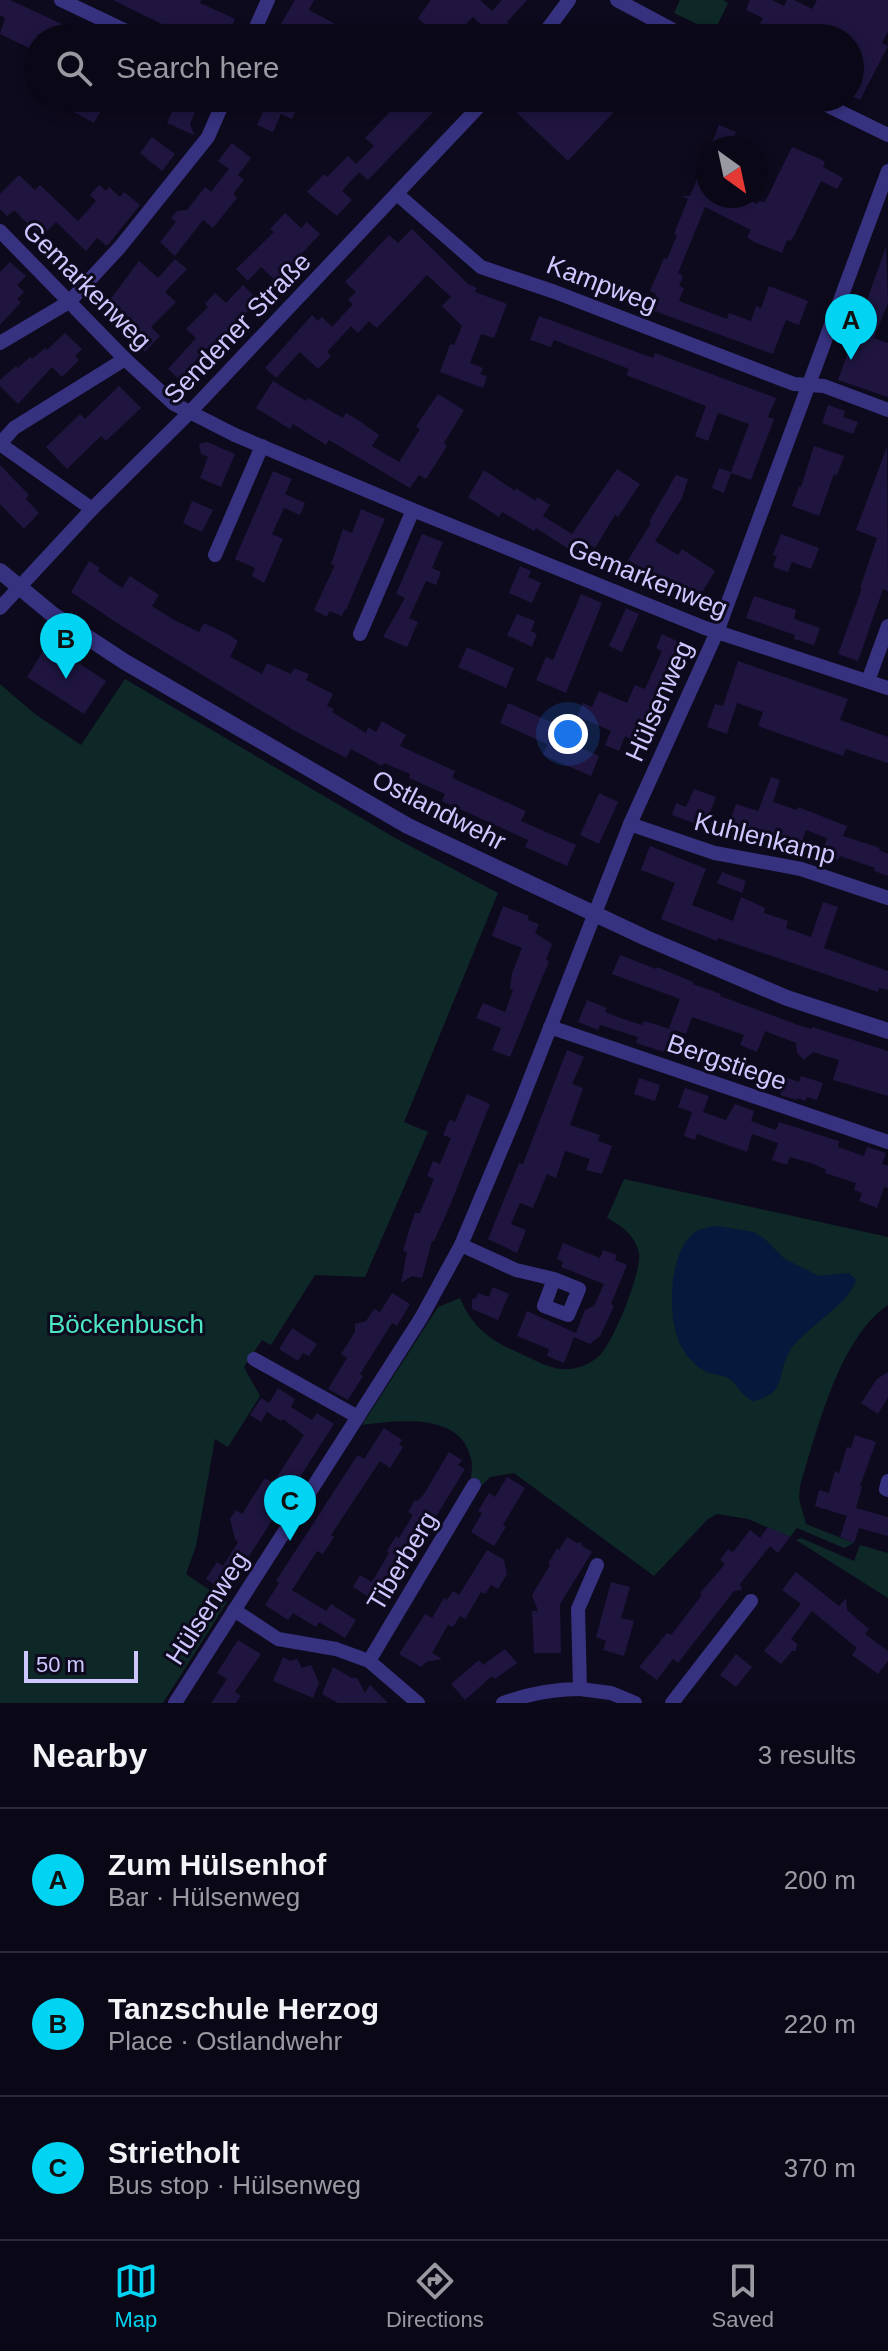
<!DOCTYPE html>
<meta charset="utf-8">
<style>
:root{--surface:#0a0816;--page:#13111f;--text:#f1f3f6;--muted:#999aa1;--line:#2a2935;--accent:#00d4f2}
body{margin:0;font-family:Helvetica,sans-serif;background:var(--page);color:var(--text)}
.compass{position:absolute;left:696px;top:136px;width:72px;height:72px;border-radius:50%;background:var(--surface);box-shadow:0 4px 12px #0003;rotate:147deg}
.scale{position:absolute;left:24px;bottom:20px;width:114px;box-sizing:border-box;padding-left:8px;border:4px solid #cec7ff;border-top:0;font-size:22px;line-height:28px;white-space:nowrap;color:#cec7ff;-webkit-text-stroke:6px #0e0a1d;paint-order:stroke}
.you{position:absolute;left:568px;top:734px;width:28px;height:28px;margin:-20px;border:6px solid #fff;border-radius:50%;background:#1a73e8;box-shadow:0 0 0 12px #1a73e833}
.badge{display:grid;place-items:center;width:52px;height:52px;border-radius:50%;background:var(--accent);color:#111;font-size:26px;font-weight:700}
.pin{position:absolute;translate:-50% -66px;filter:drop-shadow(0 2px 4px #0008)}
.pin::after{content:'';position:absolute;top:42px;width:28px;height:24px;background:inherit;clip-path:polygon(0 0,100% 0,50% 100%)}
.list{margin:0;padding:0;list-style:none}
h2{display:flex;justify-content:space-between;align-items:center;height:104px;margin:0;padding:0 32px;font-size:34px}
h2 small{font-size:26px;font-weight:400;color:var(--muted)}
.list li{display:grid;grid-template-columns:52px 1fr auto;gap:24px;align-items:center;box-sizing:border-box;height:144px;padding:0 32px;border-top:2px solid var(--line)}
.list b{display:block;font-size:30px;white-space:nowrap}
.list p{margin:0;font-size:26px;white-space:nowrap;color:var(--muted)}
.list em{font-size:26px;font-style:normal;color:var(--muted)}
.icon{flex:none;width:44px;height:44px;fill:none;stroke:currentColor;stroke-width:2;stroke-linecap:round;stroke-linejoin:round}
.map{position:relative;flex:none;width:888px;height:1703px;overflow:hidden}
.search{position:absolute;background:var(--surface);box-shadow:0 4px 12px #0003;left:24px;right:24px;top:24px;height:88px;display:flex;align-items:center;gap:20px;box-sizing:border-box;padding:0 28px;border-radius:44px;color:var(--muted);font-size:30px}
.sheet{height:536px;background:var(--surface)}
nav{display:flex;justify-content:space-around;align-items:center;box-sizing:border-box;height:112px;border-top:2px solid var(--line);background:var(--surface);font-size:22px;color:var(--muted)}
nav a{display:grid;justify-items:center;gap:4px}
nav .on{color:var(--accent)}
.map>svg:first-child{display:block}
</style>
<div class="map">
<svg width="888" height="1703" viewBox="0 0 888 1703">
<rect width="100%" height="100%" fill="#0e0a1d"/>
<!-- green -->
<g fill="#0d2827">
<path d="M680,0H723L728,3L714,32L674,13Z"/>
<path d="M125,679L397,839L498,893L404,1122L428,1132L365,1277L315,1275L271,1345L262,1340L244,1367L260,1396L228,1447L215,1439L196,1546L186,1574L227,1602L163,1703H0V684L35,714L81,745Z"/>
<path d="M624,1179L888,1237V1305C839,1338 817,1431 800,1486L799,1499L806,1524L854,1543L844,1548L797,1528L790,1537L748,1519L717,1514L708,1519L654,1576L514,1473L490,1477L479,1488L470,1484C471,1476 473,1466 471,1459C461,1411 396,1421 362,1425L438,1307L460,1298C471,1325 489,1340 515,1351C529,1357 547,1368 561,1369C575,1371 591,1364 600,1355C614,1341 642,1271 639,1253C635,1235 622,1226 607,1218Z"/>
<path d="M801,1538L854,1561L860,1545L888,1553V1598L796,1540Z"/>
</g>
<!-- water -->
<path fill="#06183b" d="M718,1226L753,1232L765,1239L785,1259L819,1276L849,1273L856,1280C847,1308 802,1328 788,1354C776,1378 787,1393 753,1401C741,1396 737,1382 726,1377C720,1374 713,1375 707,1372C699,1369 689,1359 684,1351C666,1325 667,1254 694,1233C700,1228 710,1227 718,1226Z"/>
<!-- building -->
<g fill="#1f153f">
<path d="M0,0H10L92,38H47L38,34L31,49L0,34L5,18L0,15Z"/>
<path d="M113,0H201L200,3L235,19L227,38H175L178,32Z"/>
<path d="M295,0H314L309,10L337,25L330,38H309L281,24Z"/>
<path d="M431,0H480L492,11L502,0H527L507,22L512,27L502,38H495L473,17L453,38H439L418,18Z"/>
<path d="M750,0H772L784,6L787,0H794L812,9L817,0H888V32L882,43L888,46L860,100L850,95V68L856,55L850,54V38H753L763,18L746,10Z"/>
<path d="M48,98H108L94,123Z"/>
<path d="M178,98L198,105L190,124L194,135L167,123Z"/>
<path d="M273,98H290L300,102L292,119L281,114L273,132L257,125L267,103L271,104Z"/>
<path d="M403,98H430L439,106L368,180L359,172L342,191L352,200L337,216L307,192L324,174L327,177L348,156L356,164L374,146L365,138Z"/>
<path d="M528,98H627L568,161L515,111Z"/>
<path d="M719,125L736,132L730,148H710Z"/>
<path d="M152,137L175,154L162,171L140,153Z"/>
<path d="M232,143L251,158L238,175L244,180L233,194L237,198L213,228L203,220L175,256L160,242L176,222L171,218L177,211L187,210L205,187L211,192L229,169L218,161Z"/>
<path d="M792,147L820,159L825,162L823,167L843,178L837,189L821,181L794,236L790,241L787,240L782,253L754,242L747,237L751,230L705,207L678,273L683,276L679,286L684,288L679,301L727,319L729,313L751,321L756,306L761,308L769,286L808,301L799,325L786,320L773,354L649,309L656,294L650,291L664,258L667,259L677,235L674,234L688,199L682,196H690L708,152V196H742L757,204L759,201L765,202Z"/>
<path d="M19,175L35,190L40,185L78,221L96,201L90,195L99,185L106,191L109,187L120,197L124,192L140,205L107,246L97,238L86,251L56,222L41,237L14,210L7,216L0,209V194Z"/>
<path d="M285,213L301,228L307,222L320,234L276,281L261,267L248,281L236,269L274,232L270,229Z"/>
<path d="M412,229L468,284L477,288L475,292L507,304L494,338L481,334L470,363L483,368L480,374L487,377L483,388L440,372L450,344L454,345L462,326L442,306L451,297L427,275L377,328L369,321L358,333L351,326L327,352L331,356L318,369L300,352L276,378L265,368L312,315L318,321L322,317L332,327L353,304L348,300L356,292L345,282L389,235L398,243Z"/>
<path d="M886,247L888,303L874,338L888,343V397L838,380Z"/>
<path d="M175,259L187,269L165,292L176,302L151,327L160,336L145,352L103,309L139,261L158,278Z"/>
<path d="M10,262L26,276L17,285L24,292L17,299L21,302L0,325V272Z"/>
<path d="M243,285L258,300L210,351L206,348L180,380L168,369L196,338L186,329L208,307L205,304L215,293L226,303Z"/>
<path d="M539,316L653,358L655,353L776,398L768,417L774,419L751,480L731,473L724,493L712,488L719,468L731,472L749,424L718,413L708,441L695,436L706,406L626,375L629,369L554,340L551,347L530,340Z"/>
<path d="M65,333L82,349L75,356L79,360L62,377L52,367L18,404L0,386V380L16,366L18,368L30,357L32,359L45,348L47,350Z"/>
<path d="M273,381L306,401L308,398L343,418L346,413L358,420L379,435L372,446L399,462L420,429L416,427L419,422L438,394L464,410L444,443L447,446L426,479L419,475L410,488L329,440L326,445L293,424L290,429L256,408Z"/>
<path d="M119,386L141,408L106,441L101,436L67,469L46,447L80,414L85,419Z"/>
<path d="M828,405L845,411L843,417L858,422L853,434L822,423Z"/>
<path d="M207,442L235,454L221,487L200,478L208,457L201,454L199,444Z"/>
<path d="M814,446L844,456L837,475L834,474L819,516L792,506L799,486L801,487Z"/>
<path d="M887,447L888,591L883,589L858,661L838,654L862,588H860L877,538L856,530Z"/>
<path d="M0,465L29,495L26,499L39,513L24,529L0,504Z"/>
<path d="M617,469L640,484L618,517L615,515L595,548L583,540L575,553L536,528L534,531L502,512L499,517L468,497L484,470L515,491L516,488L536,501L537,497L550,505L543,516L572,534Z"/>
<path d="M273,471L292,479L285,494L305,503L300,515L284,508L272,534L283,539L264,583L252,576L255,568L235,559Z"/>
<path d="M676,475L688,479L682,498L655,541L678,555L682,549L715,571L699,597L665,576L662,581L628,560L651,523L649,522Z"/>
<path d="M192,501L213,510L202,532L183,523Z"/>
<path d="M361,509L385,519L346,610L345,609L342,616L329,611L327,617L314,610L335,565L331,564L343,529L352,533Z"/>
<path d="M422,534L443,542L432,568L441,572L436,585L426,581L409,618L418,622L407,647L383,637L405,598L396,594Z"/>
<path d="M781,534L819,548L811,569L792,562L788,572L773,567L777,556L773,555Z"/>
<path d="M89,561L100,568L98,571L122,588L130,576L159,595L152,606L174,620L199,632L204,623L228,634L238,641L230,657L262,674L267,663L291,674L294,668L309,674L306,680L333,694L327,706L334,709L332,712L366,733L368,727L376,732L382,721L406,735L400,746L455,771L452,778L526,811L521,821L576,845L567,866L525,847L528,840L442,801L445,794L409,778L410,774L384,763L382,766L351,749L346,758L295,731L120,625L71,592Z"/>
<path d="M520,566L531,571L528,577L541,583L532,603L509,593Z"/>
<path d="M581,594L602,603L566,693L536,680L546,657L553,660Z"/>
<path d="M754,596L796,610L794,619L820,628L814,645L794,639L795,635L746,618Z"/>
<path d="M626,608L639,614L622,652L609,646Z"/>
<path d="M517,614L535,621L531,631L537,634L532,647L507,635Z"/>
<path d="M662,634L685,645L673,672L678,674L646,746L625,736L619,751L605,745L611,731L577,716L583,703L592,707L599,691L627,703L635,685L645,689L662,651L656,648Z"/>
<path d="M48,643L106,681L84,714L27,677Z"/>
<path d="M467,647L514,668L506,688L458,667Z"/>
<path d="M738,661L848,699L840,720L888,737V763L846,749L843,756L758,726L763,712L737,703L727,734L707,727L715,704L723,706Z"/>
<path d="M508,703L556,724L547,744L500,723Z"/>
<path d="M551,735L599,756L591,776L543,755Z"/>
<path d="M771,777L780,780L773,802L797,810L798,807L847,826L843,836L880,848L879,850L888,854V876L874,871L875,868L840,856L838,860L822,854L827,838L806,830L799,849L777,841L778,836L753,827L747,843L726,834L736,804L758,811Z"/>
<path d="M694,789L716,797L704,827L672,815L676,803L686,807Z"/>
<path d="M599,793L618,802L599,844L580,835Z"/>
<path d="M650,846L706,869L692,905L733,921L741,897L765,908L764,913L788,921L786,928L811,937L823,902L838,907L824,948L888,971V990L879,988L878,992L718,938L717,941L661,919L675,883L641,870Z"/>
<path d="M722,872L746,881L742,893L717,883Z"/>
<path d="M503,906L529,916L528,920L539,924L535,933L552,944L546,960L549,961L510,1057L492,1050L501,1028L476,1018L483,1003L505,1012L513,990L510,989L512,973L522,948L492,936Z"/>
<path d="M620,955L656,969L657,967L693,982V984L721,994L720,996L798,1025L811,1029L812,1027L888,1051V1096L833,1080L839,1060L813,1052L804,1060L797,1053L796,1043L765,1031L757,1052L740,1045L744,1035L692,1017L686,1034L669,1028L680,999L612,974Z"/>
<path d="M587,1000L607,1008L605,1012L623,1019L642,1025L644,1021L674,1030L667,1053L636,1043L638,1037L600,1025L598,1030L578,1022Z"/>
<path d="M567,1050L584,1057L572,1084L583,1088L570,1125L600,1135L598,1141L612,1146L602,1174L586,1170L590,1159L565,1151L556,1178L547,1174L533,1208L520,1203L511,1224L526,1230L517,1253L488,1239L519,1163L523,1164Z"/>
<path d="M801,1076L823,1083L817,1100L807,1097L805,1101L797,1098L796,1100L780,1095L786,1077L799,1082Z"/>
<path d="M639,1078L660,1085L655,1101L634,1094Z"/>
<path d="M685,1088L709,1096L703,1112L726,1120L735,1104L754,1111L751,1121L776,1130L779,1122L839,1141L838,1147L864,1156L867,1147L886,1153L882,1164L888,1166V1188L884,1187L877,1208L859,1201L862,1193L854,1190L856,1183L825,1173L826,1170L814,1164L790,1157L787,1165L772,1160L778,1143L752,1134L747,1152L697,1134L695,1140L684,1136L692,1112L678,1107Z"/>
<path d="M467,1094L490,1104L449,1208L434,1241H432L422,1278L412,1276L401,1283L407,1252L403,1251L410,1227L415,1213H420L434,1179L427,1176L433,1161L440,1164L451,1138L443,1135L450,1119L455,1122Z"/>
<path d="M563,1243L600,1258L603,1250L617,1255L615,1260L627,1265L611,1304L614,1306L600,1336L590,1344L574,1337L564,1363L547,1356L549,1349L517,1336L527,1311L576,1333L585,1310L594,1306L604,1284L561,1267L563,1262L557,1259Z"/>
<path d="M493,1287L509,1294L498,1320L472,1309V1299L476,1298L478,1293L489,1297Z"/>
<path d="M392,1293L410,1304L397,1326L392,1323L360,1374L363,1376L348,1400L328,1389L347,1358L341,1354L355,1332V1324L366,1321L374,1309L380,1312Z"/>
<path d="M292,1328L317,1344L309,1356L303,1353L298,1361L279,1349Z"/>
<path d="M888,1372V1397L878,1414L861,1403L877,1379Z"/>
<path d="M278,1388L295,1399L291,1407L312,1420L317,1413L334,1424L226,1592L206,1579L217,1562L223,1566L238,1542L235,1539L230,1519L236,1510L242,1514L265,1478L273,1483L304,1435L283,1419L281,1421L267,1412L261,1422L250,1415L261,1398L269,1403Z"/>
<path d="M384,1428L402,1440L399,1444L403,1447L390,1468L380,1461L331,1535L334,1537L323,1554L317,1551L292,1590L326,1611L331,1604L356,1620L345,1638L319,1622L316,1627L293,1613L288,1620L265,1605L279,1583L276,1581L353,1462L358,1455L364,1459Z"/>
<path d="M855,1435L876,1442L860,1486L862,1487L856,1508L888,1517V1536L859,1528L854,1543L840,1537L847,1516L815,1506L819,1490L829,1493L835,1471L839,1473L847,1447L851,1448Z"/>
<path d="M449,1452L462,1460L458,1465L465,1469L383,1603L373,1597L372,1599L353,1587L360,1575L372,1582L389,1553L387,1551L396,1536L399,1538L413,1515L408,1512L415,1500L418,1501L424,1494Z"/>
<path d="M507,1477L525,1488L503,1525L506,1527L494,1546L471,1532L482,1513L478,1511L489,1493L495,1497Z"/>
<path d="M768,1527L790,1537L778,1553L770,1546L740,1584L742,1590L734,1591L678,1663L673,1659L657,1680L639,1667L667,1633L671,1635L702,1595L700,1593L725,1564L720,1560L728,1549L733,1552L750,1530L760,1538Z"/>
<path d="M567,1537L577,1543L581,1542L582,1546L592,1552L560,1604L561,1653H534L532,1611H538L532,1595L550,1565L548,1564L557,1548L559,1550Z"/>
<path d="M487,1550L504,1560L507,1574L498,1589L491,1585L485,1594L481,1592L465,1619L460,1616L453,1627L448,1625L432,1653L442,1659L426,1662L421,1667L399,1654L425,1614L432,1618L444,1598L447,1600L453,1591L459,1595Z"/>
<path d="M796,1572L839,1606L846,1598L847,1610L869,1629L865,1634L888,1651V1661L878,1674L852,1655L857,1648L812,1611L791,1639L797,1644L796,1651H792L781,1664L764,1651L801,1604L782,1590Z"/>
<path d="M611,1582L630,1587L621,1618L634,1621L624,1656L603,1650L606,1641L596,1637Z"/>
<path d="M238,1640L261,1654L235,1692L241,1696L236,1703H211L227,1679L217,1673Z"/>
<path d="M505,1649L517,1663L495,1679L492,1676L465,1700L451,1684L479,1660L483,1665Z"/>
<path d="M736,1654L752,1667L736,1687L720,1675Z"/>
<path d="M283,1657L290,1661L297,1659L302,1668L311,1665L319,1683L313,1698L273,1681Z"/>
<path d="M333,1667L352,1678H357L365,1693L370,1685L388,1703H338L322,1694Z"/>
</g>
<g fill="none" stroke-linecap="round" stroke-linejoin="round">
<!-- minor -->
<g stroke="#373280" stroke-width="14">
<path d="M61,0L141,38"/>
<path d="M617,0L688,38"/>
<path d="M251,38L268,0"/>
<path d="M541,38L569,0"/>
<path d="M812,98L888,135"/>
<path d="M397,194L481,267L555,292L794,384L824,386L888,410"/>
<path d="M0,231L125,359L174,404L235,435L413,510L705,628L888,688"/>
<path d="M0,343L69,302L120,247L208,137L225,98"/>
<path d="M0,444L14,428L125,359"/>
<path d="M0,444L92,509"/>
<path d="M215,555L262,446"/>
<path d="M0,608L92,509L191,411L487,98"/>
<path d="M360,634L413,510"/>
<path d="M868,681L888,626"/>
<path d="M630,824L715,853L801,869L888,898"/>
<path d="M550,1027L888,1142"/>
<path d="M461,1245L516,1270L554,1279L579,1289L568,1315L544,1306L554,1279"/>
<path d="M254,1359L358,1417"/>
<path d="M888,1481L886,1489L888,1490"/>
<path d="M234,1610L278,1639L336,1649L369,1661L418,1703"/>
<path d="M369,1661L474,1485"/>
<path d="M580,1689L611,1693L635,1703"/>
<path d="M175,1703L421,1318L461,1245L517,1112L630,824L717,632L888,171"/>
<path d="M503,1703C528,1694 553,1689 580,1689L578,1609L597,1565"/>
<path d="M672,1703L751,1601"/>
</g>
<!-- tertiary -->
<path stroke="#373280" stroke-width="16" d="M0,571L52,614L125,662L408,826L646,938L787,998L888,1031"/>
</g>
<g text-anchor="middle" stroke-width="6" stroke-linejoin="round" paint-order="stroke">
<!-- street labels -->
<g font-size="26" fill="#cec7ff" stroke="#0e0a1d">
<text transform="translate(602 284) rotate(21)" y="9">Kampweg</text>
<text transform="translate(87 285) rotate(45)" y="9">Gemarkenweg</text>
<text transform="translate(237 328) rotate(-46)" y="9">Sendener Straße</text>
<text transform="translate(648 578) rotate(22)" y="9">Gemarkenweg</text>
<text transform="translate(659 701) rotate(-66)" y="9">Hülsenweg</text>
<text transform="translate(439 810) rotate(27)" y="9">Ostlandwehr</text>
<text transform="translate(765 838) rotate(14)" y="9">Kuhlenkamp</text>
<text transform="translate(727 1062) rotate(19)" y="9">Bergstiege</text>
<text transform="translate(402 1561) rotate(-59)" y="9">Tiberberg</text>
<text transform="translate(207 1608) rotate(-57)" y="9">Hülsenweg</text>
</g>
<!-- park labels -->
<g font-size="26" fill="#4ce5c3" stroke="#0e0a1d">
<text x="126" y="1333">Böckenbusch</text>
</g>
</g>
</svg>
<svg class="compass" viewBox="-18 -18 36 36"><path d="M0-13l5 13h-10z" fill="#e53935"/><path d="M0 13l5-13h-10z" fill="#999aa1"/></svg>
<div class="scale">50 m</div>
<div class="you"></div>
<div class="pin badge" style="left:851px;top:360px">A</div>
<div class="pin badge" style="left:66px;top:679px">B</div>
<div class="pin badge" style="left:290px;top:1541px">C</div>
<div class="search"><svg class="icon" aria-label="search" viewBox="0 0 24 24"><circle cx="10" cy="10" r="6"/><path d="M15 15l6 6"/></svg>Search here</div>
</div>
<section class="sheet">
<h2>Nearby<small>3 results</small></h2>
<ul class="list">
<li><span class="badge">A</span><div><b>Zum Hülsenhof</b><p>Bar · Hülsenweg</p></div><em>200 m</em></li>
<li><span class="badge">B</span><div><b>Tanzschule Herzog</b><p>Place · Ostlandwehr</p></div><em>220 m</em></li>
<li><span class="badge">C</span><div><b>Strietholt</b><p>Bus stop · Hülsenweg</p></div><em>370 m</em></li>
</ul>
</section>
<nav>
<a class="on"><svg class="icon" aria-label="map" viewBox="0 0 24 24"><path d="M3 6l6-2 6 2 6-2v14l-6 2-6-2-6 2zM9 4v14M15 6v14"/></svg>Map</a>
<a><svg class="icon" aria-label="directions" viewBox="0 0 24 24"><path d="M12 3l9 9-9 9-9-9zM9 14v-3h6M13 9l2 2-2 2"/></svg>Directions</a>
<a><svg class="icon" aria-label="saved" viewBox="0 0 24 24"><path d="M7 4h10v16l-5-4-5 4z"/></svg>Saved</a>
</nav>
